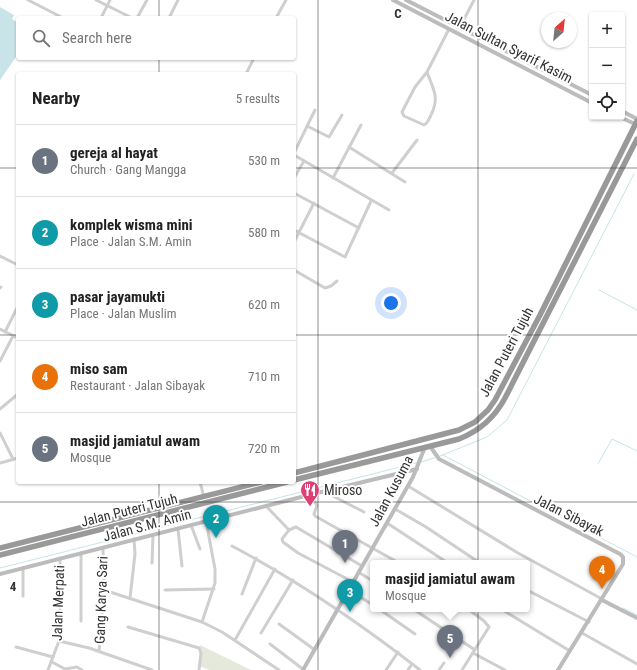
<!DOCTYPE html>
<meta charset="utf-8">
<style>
:root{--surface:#fff;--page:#f6f6f6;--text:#222;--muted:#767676;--line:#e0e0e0;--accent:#db2777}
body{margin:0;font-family:"Roboto Condensed",sans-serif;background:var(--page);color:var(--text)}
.controls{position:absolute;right:12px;top:12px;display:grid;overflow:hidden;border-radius:4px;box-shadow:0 1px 3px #0004}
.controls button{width:36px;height:36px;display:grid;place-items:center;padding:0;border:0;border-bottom:1px solid var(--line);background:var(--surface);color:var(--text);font:20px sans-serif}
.compass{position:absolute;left:541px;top:12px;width:36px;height:36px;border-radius:50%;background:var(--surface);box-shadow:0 1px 3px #0004;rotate:27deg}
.you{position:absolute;left:391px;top:303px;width:14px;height:14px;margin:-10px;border:3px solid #fff;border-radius:50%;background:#1a73e8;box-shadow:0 0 0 6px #1a73e833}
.badge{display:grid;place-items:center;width:26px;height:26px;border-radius:50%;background:var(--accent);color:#fff;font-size:13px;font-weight:700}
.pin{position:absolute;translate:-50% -33px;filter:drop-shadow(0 1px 2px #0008)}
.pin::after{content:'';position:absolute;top:21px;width:14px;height:12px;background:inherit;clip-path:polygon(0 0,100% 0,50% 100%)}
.popup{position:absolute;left:370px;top:560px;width:160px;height:52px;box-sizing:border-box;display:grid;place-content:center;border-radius:4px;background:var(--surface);filter:drop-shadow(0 1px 3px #0005);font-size:13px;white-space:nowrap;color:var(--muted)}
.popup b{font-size:15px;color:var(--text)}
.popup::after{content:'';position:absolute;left:50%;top:100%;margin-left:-8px;border:8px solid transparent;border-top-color:var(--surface)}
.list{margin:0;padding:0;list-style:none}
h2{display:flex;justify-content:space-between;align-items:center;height:52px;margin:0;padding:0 16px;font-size:17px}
h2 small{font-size:13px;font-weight:400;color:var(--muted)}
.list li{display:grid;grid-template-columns:26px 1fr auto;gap:12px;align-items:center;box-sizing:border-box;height:72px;padding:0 16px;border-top:1px solid var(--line)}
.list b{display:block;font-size:15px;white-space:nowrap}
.list p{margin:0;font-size:13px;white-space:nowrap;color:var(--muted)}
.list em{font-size:13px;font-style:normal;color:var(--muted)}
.icon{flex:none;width:22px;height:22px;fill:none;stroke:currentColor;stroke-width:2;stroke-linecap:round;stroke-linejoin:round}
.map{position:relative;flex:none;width:637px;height:670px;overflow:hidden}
.search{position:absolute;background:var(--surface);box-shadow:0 1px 3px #0004;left:16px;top:16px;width:280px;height:44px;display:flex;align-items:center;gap:10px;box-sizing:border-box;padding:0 14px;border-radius:4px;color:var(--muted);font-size:15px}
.panel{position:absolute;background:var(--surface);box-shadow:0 1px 3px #0004;left:16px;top:72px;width:280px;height:412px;border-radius:4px}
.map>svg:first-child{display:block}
</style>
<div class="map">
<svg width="637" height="670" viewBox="0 0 637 670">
<rect width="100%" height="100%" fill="#fff"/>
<!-- green -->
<path fill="#e5e9dc" d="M200,645L251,670H209L200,666Z"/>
<!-- water -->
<path fill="#c9e4e8" d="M0,7L14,15L12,19L18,23V54L0,80Z"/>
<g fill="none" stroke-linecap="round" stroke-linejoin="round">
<!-- stream -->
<g stroke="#c9e4e8" stroke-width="1">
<path d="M599,290L637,310"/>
<path d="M443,455L637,557"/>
<path d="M440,456L487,437L507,420L634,174"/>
<path d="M421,462L434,458"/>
<path d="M598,464L612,439L637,451"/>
<path d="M0,568L416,463"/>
<path d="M623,608L637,615"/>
</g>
<!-- street -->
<g stroke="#cfcfcf" stroke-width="3">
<path d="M28,0L63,18"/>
<path d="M96,0L132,18"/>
<path d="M101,18L110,0"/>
<path d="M137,18L147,0"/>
<path d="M169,18L178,0"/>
<path d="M276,18L286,0"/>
<path d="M460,27L474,0"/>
<path d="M427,72C433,89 440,97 431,115C429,119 428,123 424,125L404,116L402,112L415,87L427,72L449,29"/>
<path d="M246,74L254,58"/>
<path d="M307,126L329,137L342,115"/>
<path d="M349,147L405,182"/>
<path d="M294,153L315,110"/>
<path d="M294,155L389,210"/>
<path d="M392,173L417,140"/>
<path d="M294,178L304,161"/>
<path d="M333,178L361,125"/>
<path d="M294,193L359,228"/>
<path d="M294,230L345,257L371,201"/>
<path d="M294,242L314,203"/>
<path d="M0,256L18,265"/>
<path d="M294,270L325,288L331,286L337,281"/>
<path d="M0,288L1,287"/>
<path d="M0,329L18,338"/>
<path d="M5,332L18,306"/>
<path d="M0,361L13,336"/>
<path d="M0,409L18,394"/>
<path d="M0,433L13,459"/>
<path d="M0,463L18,458"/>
<path d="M200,482L204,497"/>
<path d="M408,486L518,553L602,599"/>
<path d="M325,492L364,512"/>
<path d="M309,495L317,505L314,514L315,516L399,563"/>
<path d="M266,506L289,530L282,539L283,542L298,553L353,582"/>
<path d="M395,509L426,527L480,563"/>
<path d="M387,523L448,563"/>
<path d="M191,525L200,549"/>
<path d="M178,529L182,566"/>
<path d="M289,530L296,527L362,566"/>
<path d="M232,546C298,581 361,624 420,670"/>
<path d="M152,563L153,535"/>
<path d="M358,572L373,581"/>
<path d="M104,590L202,622L222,632L279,670"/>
<path d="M165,590L214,589"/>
<path d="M349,590L373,605"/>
<path d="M527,590L589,622"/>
<path d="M242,594L256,558"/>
<path d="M23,596V568"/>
<path d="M130,598L135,554L134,539"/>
<path d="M379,609L415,634"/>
<path d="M413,609L475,650"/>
<path d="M501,609L570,651"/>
<path d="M81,621V554"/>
<path d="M202,622L215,583V569L206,521"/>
<path d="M279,624L315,650"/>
<path d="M128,627L199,648L201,653L199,670"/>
<path d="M261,633L293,580"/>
<path d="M582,633L637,664"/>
<path d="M235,640L275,569"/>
<path d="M59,641L89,648L152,670"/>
<path d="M270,644L304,670"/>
<path d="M16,647L53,657"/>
<path d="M99,651L104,590L103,549"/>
<path d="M473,653L505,670"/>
<path d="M52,662L65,669L77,667L82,670"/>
<path d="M48,670L59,641L60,633V558"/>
<path d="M386,670L398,652"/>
<path d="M408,670L412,664"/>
<path d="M439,670L444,663"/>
<path d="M462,670L489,627L484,621L468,609"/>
</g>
<!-- secondary -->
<g stroke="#bcbcbc" stroke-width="4">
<path d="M393,0L592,103"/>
<path d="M406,0L592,95"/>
<path d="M622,111L637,119"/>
<path d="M620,117L635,124"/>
<path d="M430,446L439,459L620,554L623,557V564L558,670"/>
<path d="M0,574L309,495L417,469"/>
<path d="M602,600L637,618"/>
<path d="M303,670L413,477L425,447"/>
</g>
<!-- highway -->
<g stroke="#999" stroke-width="5.5">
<path d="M294,473L459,430L475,422L488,410L495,400L540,315L637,121"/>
<path d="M294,480L459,439C479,431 495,417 505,398L637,139"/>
<path d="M0,548L261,482"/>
<path d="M0,555L287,482"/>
</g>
</g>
<!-- grid -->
<path fill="none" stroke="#323232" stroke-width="1" stroke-opacity="0.55" d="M159,0V18M318,0V670M478,0V670M159,58V74M0,168H18M294,168H637M0,335H18M294,335H637M159,482V670M0,502H637"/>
<!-- icons -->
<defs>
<g id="restaurant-pin" transform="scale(1)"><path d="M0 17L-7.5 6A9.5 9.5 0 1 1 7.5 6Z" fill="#de4075" stroke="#fff"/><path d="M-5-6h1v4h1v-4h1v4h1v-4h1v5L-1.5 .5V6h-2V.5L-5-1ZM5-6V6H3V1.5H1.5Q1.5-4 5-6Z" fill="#fff"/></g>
</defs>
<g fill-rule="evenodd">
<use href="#restaurant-pin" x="310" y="490"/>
</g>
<g text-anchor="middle" stroke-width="4" stroke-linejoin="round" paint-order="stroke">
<!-- street labels -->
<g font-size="14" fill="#323232" stroke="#fff">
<text transform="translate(509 47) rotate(27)" y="5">Jalan Sultan Syarif Kasim</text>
<text transform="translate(506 352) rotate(-62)" y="5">Jalan Puteri Tujuh</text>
<text transform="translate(391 491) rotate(-62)" y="5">Jalan Kusuma</text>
<text transform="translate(129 510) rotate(-14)" y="5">Jalan Puteri Tujuh</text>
<text transform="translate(569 515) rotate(27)" y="5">Jalan Sibayak</text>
<text transform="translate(147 525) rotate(-15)" y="5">Jalan S.M. Amin</text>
<text transform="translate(101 600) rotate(-88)" y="5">Gang Karya Sari</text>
<text transform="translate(58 603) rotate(-88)" y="5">Jalan Merpati</text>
</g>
<!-- poi labels -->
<g font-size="14" fill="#323232" stroke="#fff" text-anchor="start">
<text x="324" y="495">Miroso</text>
</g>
</g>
<g font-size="13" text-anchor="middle" font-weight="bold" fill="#323232" stroke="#fff" stroke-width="4" stroke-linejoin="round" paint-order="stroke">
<text x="398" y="18">C</text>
<text x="13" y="591">4</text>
</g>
</svg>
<div class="controls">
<button>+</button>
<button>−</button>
<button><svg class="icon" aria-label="locate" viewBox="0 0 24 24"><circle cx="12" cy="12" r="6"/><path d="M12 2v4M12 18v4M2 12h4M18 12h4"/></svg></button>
</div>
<svg class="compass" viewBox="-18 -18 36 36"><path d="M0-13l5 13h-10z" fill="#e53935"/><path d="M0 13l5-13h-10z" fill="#767676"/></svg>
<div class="you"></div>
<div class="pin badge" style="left:345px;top:563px;background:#6b7280">1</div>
<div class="pin badge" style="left:216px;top:538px;background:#0f9aa8">2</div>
<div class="pin badge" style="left:350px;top:612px;background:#0f9aa8">3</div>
<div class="pin badge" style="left:602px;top:589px;background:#e8710a">4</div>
<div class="pin badge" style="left:450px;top:658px;background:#6b7280">5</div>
<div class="popup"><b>masjid jamiatul awam</b>Mosque</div>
<div class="search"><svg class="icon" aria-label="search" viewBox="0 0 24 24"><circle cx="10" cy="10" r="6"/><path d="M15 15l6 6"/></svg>Search here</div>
<section class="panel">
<h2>Nearby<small>5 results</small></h2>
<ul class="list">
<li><span class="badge" style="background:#6b7280">1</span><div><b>gereja al hayat</b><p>Church · Gang Mangga</p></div><em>530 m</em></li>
<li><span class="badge" style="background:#0f9aa8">2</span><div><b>komplek wisma mini</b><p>Place · Jalan S.M. Amin</p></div><em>580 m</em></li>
<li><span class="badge" style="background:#0f9aa8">3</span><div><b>pasar jayamukti</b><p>Place · Jalan Muslim</p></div><em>620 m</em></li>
<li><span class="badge" style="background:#e8710a">4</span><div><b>miso sam</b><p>Restaurant · Jalan Sibayak</p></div><em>710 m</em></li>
<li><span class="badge" style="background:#6b7280">5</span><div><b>masjid jamiatul awam</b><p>Mosque</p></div><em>720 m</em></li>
</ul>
</section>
</div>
